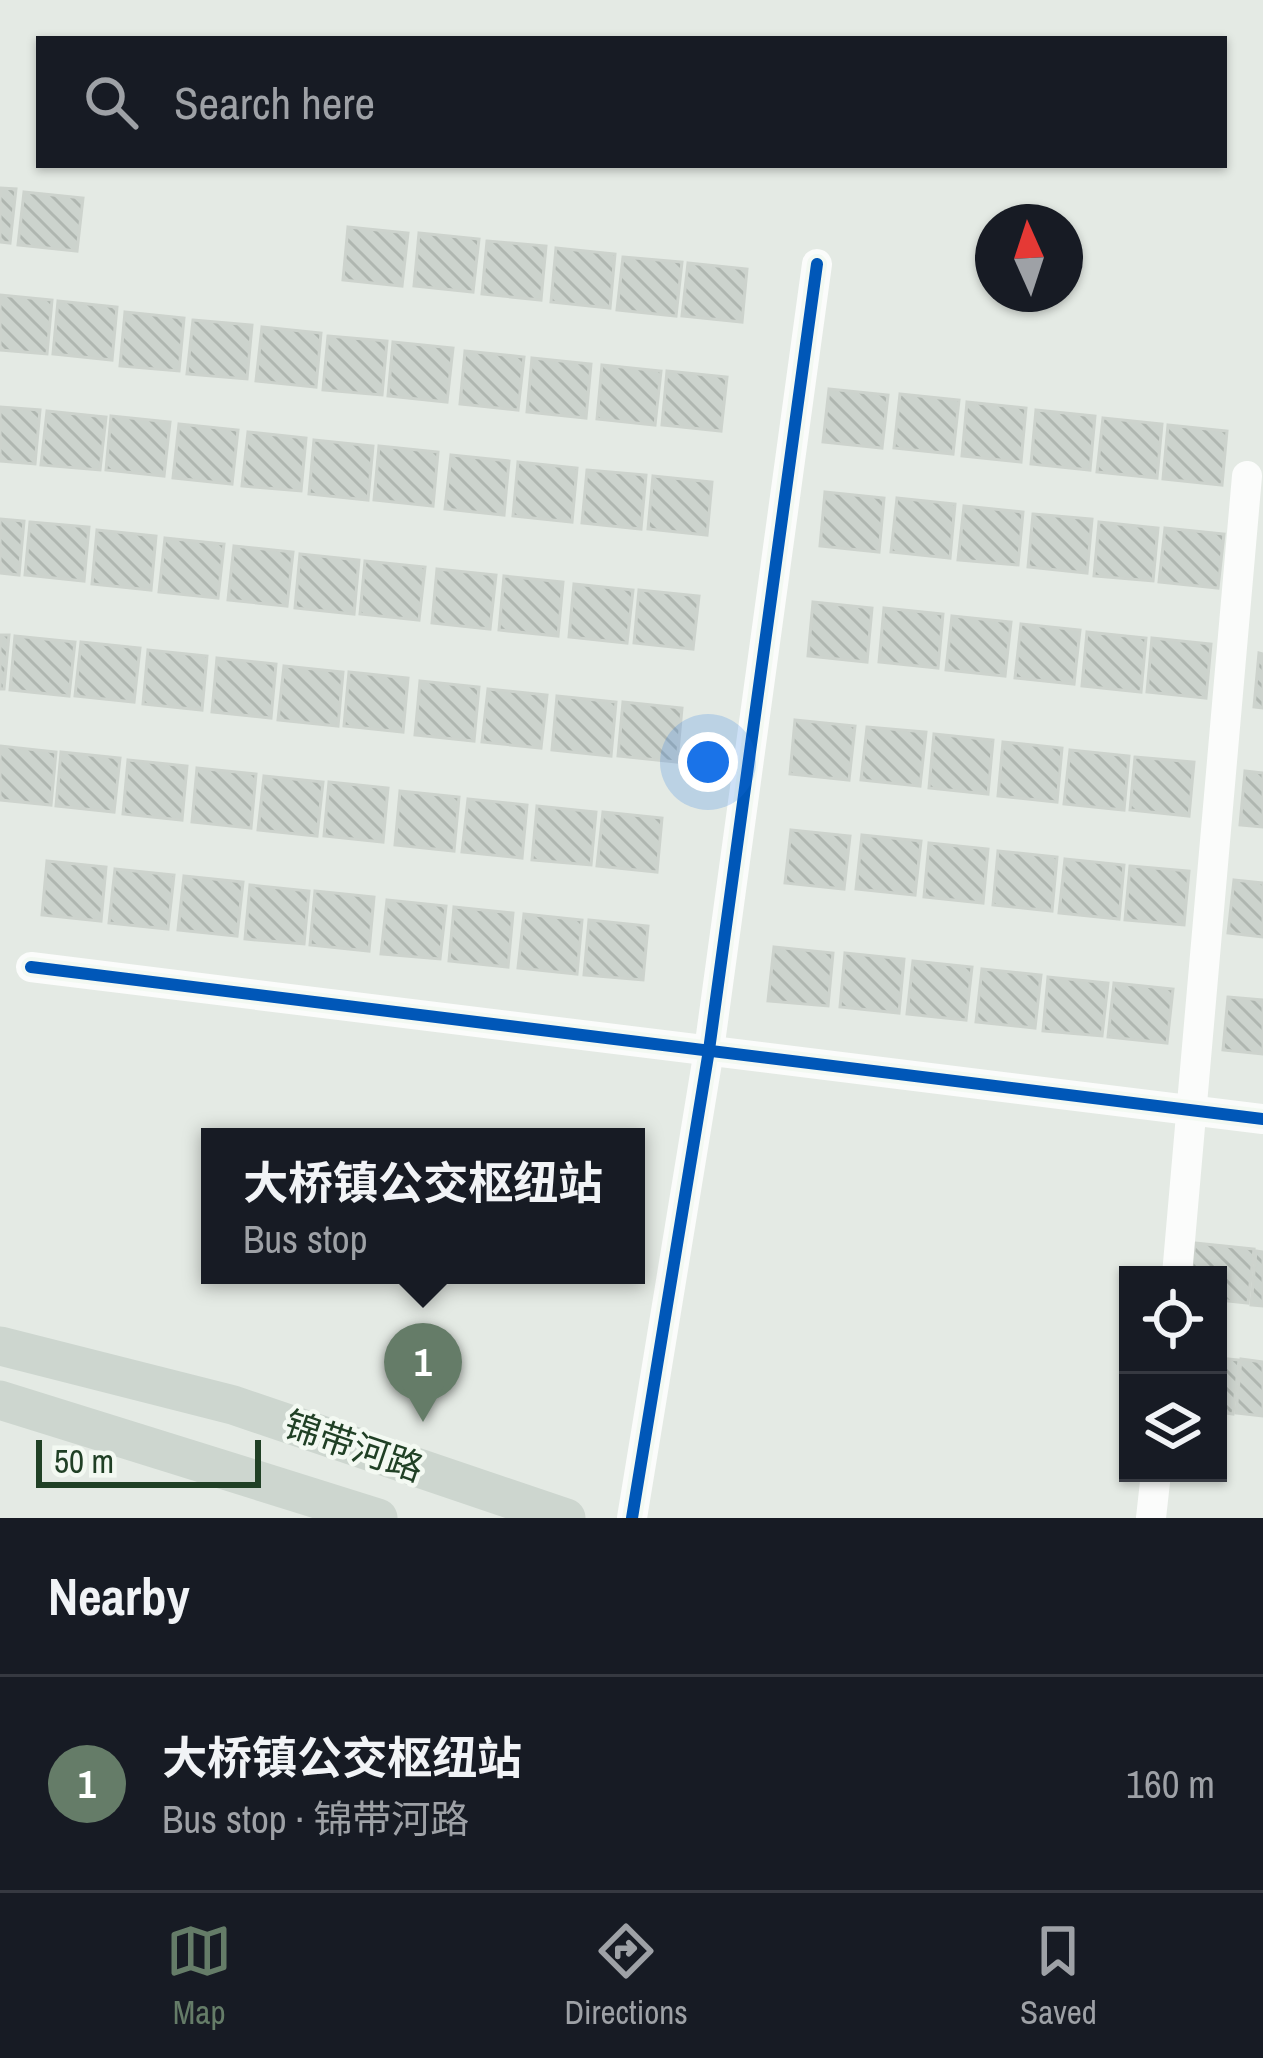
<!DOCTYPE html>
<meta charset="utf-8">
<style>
:root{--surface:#171b24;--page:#20242c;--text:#f1f3f6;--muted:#9ea1a6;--line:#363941;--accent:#657c68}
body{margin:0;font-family:"Archivo Narrow","Noto Sans SC",sans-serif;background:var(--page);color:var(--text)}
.controls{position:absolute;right:36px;bottom:36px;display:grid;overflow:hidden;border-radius:0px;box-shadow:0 3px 9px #0004}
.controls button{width:108px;height:108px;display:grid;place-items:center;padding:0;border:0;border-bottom:3px solid var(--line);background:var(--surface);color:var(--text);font:60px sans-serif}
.compass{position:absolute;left:975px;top:204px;width:108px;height:108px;border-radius:50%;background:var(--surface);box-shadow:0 3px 9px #0004;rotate:357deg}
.scale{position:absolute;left:36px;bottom:30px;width:225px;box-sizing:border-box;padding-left:12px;border:6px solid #204025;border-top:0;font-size:33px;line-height:42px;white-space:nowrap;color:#204025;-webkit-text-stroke:9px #f3f9f2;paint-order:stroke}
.you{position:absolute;left:708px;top:762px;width:42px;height:42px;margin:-30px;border:9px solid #fff;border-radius:50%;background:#1a73e8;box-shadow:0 0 0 18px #1a73e833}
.badge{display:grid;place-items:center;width:78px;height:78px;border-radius:50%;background:var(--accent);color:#fff;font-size:39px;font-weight:700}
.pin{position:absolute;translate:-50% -99px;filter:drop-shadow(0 3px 6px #0008)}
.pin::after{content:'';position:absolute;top:63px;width:42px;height:36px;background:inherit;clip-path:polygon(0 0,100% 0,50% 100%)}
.popup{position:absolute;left:201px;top:1128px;width:444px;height:156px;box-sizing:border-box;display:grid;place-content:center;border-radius:0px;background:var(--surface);filter:drop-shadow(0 3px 9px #0005);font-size:39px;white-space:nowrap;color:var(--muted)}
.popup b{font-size:45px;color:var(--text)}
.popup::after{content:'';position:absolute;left:50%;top:100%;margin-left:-24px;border:24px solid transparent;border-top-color:var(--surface)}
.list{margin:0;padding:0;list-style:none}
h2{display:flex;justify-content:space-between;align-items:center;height:156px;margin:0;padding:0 48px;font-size:51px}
h2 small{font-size:39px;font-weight:400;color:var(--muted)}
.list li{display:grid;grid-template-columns:78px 1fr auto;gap:36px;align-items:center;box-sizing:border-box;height:216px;padding:0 48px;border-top:3px solid var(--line)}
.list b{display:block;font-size:45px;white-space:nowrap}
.list p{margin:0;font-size:39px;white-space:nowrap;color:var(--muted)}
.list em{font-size:39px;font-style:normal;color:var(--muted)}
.icon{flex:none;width:66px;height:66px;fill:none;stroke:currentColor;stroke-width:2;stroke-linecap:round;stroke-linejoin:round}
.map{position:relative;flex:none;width:1263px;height:1518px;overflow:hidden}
.search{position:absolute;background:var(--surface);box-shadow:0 3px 9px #0004;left:36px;right:36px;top:36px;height:132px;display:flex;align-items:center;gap:30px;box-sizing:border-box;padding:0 42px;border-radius:0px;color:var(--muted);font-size:45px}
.sheet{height:372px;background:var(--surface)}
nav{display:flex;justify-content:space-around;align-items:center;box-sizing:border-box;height:168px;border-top:3px solid var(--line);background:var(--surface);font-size:33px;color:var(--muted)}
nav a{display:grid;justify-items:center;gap:6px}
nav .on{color:var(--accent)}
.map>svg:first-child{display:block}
</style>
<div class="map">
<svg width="1263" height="1518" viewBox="0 0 1263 1518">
<defs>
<pattern id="building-back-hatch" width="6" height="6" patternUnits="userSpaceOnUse" patternTransform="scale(3)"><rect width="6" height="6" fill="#ccd3cd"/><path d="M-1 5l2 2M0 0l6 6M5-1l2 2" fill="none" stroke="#afb6b0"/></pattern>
</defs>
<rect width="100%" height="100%" fill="#e4eae4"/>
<!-- building -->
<g fill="url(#building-back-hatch)" stroke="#cdd3cd" stroke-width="3">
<path d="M0,188L16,189L10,243L0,242Z"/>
<path d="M24,192L83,198L77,251L18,245Z"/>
<path d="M348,227L408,233L402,286L343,280Z"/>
<path d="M419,233L479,239L473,292L414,286Z"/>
<path d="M487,241L546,246L541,300L482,294Z"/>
<path d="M556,248L615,254L610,308L551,302Z"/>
<path d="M623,257L682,262L676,316L617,310Z"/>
<path d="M688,263L747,269L742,322L682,316Z"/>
<path d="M0,295L52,300L47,354L0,350Z"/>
<path d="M58,301L117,307L112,360L53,354Z"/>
<path d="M125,312L184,318L179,371L120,366Z"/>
<path d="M193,320L252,325L247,379L187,374Z"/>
<path d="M262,327L321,333L316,387L256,381Z"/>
<path d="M328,336L387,341L382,395L323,390Z"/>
<path d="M393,342L453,348L447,402L388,396Z"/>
<path d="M465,351L524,357L518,410L460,404Z"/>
<path d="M532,358L591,364L586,418L527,412Z"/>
<path d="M602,365L661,371L655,425L597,419Z"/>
<path d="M667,371L727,377L721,431L662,425Z"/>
<path d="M829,389L888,395L882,448L823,442Z"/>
<path d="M900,394L959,400L953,454L894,448Z"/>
<path d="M967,402L1026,408L1021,462L962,456Z"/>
<path d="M0,407L40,410L35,464L0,461Z"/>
<path d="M1036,410L1095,416L1090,470L1031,464Z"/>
<path d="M47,411L106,417L100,470L41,465Z"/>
<path d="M111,416L170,422L164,476L106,470Z"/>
<path d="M1103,418L1162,424L1157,478L1097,472Z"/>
<path d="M179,424L238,430L232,484L173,478Z"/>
<path d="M1168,425L1227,431L1222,485L1163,479Z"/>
<path d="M248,432L306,438L301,491L242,486Z"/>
<path d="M314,440L373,446L368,500L309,494Z"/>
<path d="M379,446L438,452L433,506L374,500Z"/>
<path d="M451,455L509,461L504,515L445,509Z"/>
<path d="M518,462L577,468L572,522L513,516Z"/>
<path d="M587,470L646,475L641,529L582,523Z"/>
<path d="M653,476L712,482L707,535L648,529Z"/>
<path d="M825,492L884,498L879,552L820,546Z"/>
<path d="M897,498L955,504L950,558L891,552Z"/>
<path d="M964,506L1023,512L1018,565L958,560Z"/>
<path d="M1033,514L1092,519L1087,573L1028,567Z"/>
<path d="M0,519L24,521L19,575L0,573Z"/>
<path d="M30,522L89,527L84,581L25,575Z"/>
<path d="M1099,522L1158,528L1153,581L1094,576Z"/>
<path d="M1165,528L1224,534L1218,588L1159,582Z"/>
<path d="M97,530L156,536L151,590L92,584Z"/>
<path d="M165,538L224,544L218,598L159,592Z"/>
<path d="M234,546L293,552L287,606L228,600Z"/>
<path d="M300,554L359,560L354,614L295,608Z"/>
<path d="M365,561L425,567L419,620L360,614Z"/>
<path d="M437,569L496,575L490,629L432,623Z"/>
<path d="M504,576L563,582L558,636L499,630Z"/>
<path d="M574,584L633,590L627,643L569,637Z"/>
<path d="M639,590L699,596L693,649L634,643Z"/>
<path d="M813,602L872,608L867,662L808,656Z"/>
<path d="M884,608L943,614L938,668L879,662Z"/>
<path d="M952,616L1011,622L1005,676L946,670Z"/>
<path d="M1021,624L1080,630L1074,684L1015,678Z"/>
<path d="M1087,632L1146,638L1141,692L1082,686Z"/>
<path d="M0,635H9L4,689H0Z"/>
<path d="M15,636L75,642L69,696L10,690Z"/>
<path d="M1152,638L1211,644L1206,698L1147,692Z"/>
<path d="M81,642L140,648L134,702L75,696Z"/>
<path d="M148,650L207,656L202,710L143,704Z"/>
<path d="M1259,653L1263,654V708L1254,707Z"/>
<path d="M217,658L276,664L271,718L212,712Z"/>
<path d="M284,666L343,672L338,726L278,720Z"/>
<path d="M349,672L408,678L403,732L344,726Z"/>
<path d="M420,681L479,687L474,741L415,735Z"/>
<path d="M488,689L547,695L541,748L482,742Z"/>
<path d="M557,696L616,702L611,756L552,750Z"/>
<path d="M623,702L682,708L677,762L618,756Z"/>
<path d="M795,720L855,726L849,780L790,774Z"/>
<path d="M867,727L926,732L920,786L861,780Z"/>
<path d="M934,734L993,740L988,794L929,788Z"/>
<path d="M1003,742L1062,748L1057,802L998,796Z"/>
<path d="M0,746L56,752L51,805L0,800Z"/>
<path d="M1070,750L1129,756L1124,810L1064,804Z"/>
<path d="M61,752L120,758L114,812L56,806Z"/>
<path d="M1135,757L1194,762L1189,816L1130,810Z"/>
<path d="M128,760L187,766L182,820L123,814Z"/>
<path d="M197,768L256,774L251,828L192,822Z"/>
<path d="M1245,771L1263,773V827L1240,825Z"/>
<path d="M264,776L323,782L317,836L258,830Z"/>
<path d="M329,782L388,788L383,842L324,836Z"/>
<path d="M400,791L459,797L454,851L395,845Z"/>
<path d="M468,799L527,805L522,858L462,852Z"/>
<path d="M537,806L596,812L591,865L532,860Z"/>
<path d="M603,812L662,818L657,872L597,866Z"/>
<path d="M791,830L850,836L844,889L785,883Z"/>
<path d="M862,835L921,841L915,895L856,889Z"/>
<path d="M929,843L988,849L983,903L924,897Z"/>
<path d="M998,851L1057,857L1052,911L993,905Z"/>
<path d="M1065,859L1124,865L1119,919L1059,913Z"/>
<path d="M47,861L106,867L101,921L42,915Z"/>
<path d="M1130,866L1189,871L1184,925L1125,920Z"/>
<path d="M115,869L174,875L168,929L109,923Z"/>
<path d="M184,876L243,882L237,936L178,930Z"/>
<path d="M1234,880L1263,883V937L1228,933Z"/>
<path d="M250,885L309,891L304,944L245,939Z"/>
<path d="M315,891L374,897L369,951L310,945Z"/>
<path d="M387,900L446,906L440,959L381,954Z"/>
<path d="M454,907L513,913L508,967L449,961Z"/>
<path d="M524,914L582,920L577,974L518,968Z"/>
<path d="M589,920L648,926L643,980L584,975Z"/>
<path d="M774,947L833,953L828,1006L768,1001Z"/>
<path d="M845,953L904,959L899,1013L840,1007Z"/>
<path d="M913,961L972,967L966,1020L907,1014Z"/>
<path d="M982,969L1041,975L1035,1028L976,1022Z"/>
<path d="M1048,977L1108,983L1102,1036L1043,1031Z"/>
<path d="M1114,983L1173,989L1167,1043L1108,1037Z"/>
<path d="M1228,997L1263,1000V1054L1223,1050Z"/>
<path d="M1195,1243L1254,1249L1248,1303L1218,1300V1275H1191Z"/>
<path d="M1256,1251L1263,1252V1306L1251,1305Z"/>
<path d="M1218,1358L1239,1360L1233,1414L1218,1412Z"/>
<path d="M1241,1359L1263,1362V1416L1236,1413Z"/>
</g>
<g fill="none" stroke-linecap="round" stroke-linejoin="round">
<!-- minor -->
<g stroke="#fbfcfb" stroke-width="30">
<path d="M31,967L1263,1119"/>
<path d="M1177,1275L1247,476"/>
<path d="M632,1518L709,1050L817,264"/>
<path d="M1151,1518L1156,1473"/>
</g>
<!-- major -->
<g stroke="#cdd6cf" stroke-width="39">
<path d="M0,1346L233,1405L566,1518"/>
<path d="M0,1400L378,1518"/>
</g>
<!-- cycleway casing -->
<g stroke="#f3f9f2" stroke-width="20">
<g id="cycleway">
<path d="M31,967L1263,1119"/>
<path d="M632,1518L709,1050L817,264"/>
</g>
</g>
<!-- cycleway -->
<use href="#cycleway" stroke="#0057b8" stroke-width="12"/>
</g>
<g text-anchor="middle" stroke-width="9" stroke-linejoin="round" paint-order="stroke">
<!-- street labels -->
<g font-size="36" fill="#204025" stroke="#f3f9f2">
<text transform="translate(354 1446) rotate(19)" y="13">锦带河路</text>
</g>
</g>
</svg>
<div class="controls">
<button><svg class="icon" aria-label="locate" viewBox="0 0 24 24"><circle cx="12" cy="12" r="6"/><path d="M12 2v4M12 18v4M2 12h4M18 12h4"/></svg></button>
<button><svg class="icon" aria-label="layers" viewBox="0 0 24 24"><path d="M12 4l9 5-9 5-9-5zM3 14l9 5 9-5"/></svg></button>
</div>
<svg class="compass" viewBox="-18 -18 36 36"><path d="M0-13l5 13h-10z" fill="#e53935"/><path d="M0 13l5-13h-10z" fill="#9ea1a6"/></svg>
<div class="scale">50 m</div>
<div class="you"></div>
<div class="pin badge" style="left:423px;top:1422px">1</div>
<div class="popup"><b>大桥镇公交枢纽站</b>Bus stop</div>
<div class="search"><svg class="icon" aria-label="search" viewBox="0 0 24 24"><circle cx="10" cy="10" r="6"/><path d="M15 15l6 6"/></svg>Search here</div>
</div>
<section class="sheet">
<h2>Nearby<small></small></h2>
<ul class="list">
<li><span class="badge">1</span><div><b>大桥镇公交枢纽站</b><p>Bus stop · 锦带河路</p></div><em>160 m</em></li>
</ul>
</section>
<nav>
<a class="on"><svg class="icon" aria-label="map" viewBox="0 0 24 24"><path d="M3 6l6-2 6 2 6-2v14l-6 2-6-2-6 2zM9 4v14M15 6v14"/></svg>Map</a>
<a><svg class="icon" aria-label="directions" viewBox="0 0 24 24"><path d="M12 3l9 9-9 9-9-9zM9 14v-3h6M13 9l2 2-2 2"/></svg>Directions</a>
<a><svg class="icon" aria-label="saved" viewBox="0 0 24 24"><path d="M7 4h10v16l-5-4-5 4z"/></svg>Saved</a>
</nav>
